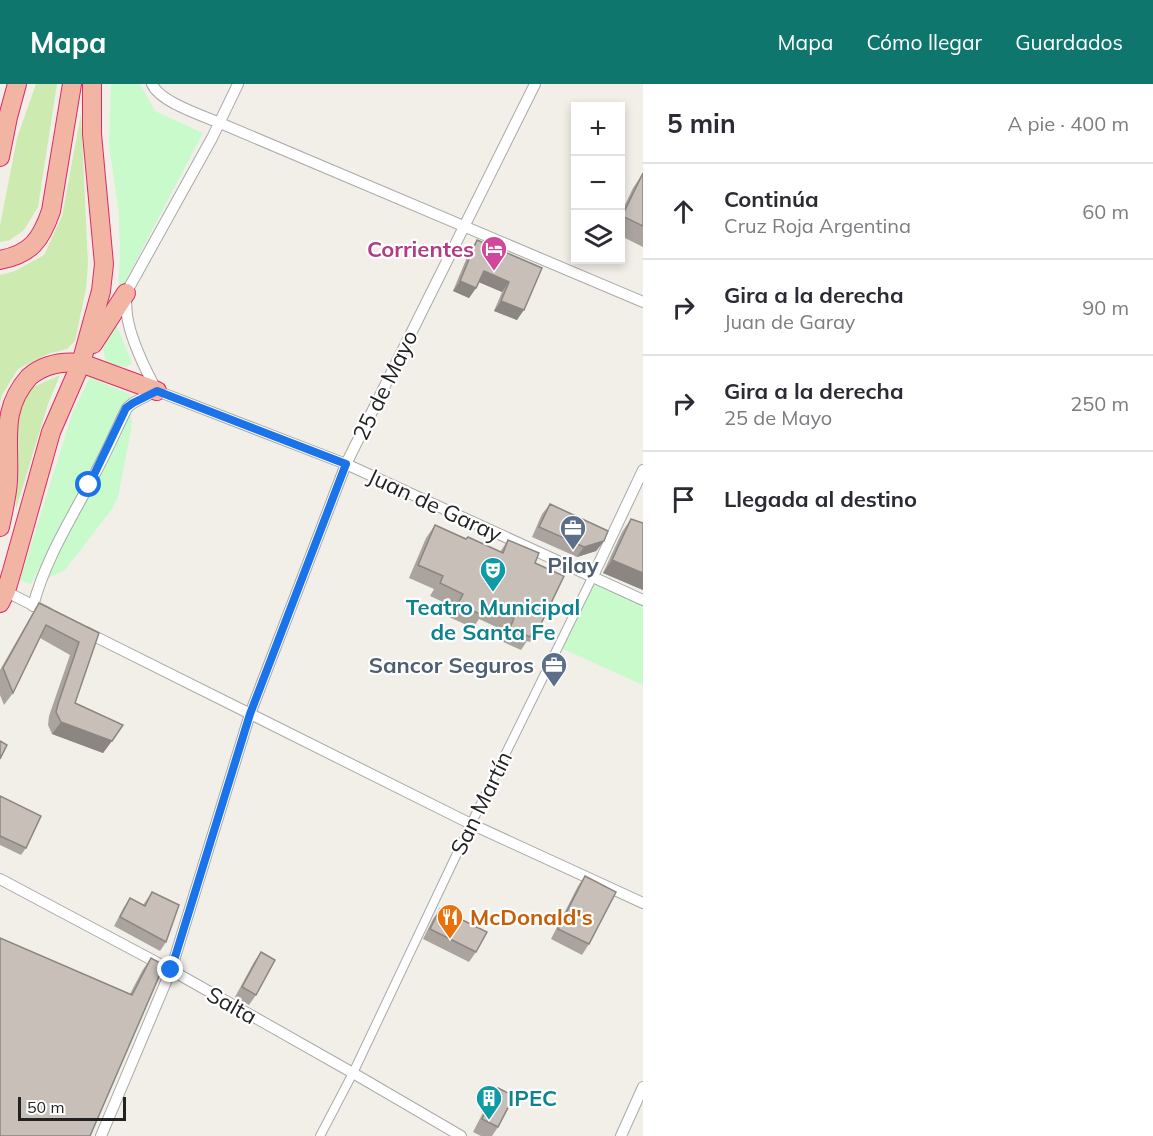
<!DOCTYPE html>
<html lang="es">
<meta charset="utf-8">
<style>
:root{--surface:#fff;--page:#f7f7f7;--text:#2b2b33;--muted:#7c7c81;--line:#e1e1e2;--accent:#0f766e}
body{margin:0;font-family:Mulish,sans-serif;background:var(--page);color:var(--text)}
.controls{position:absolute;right:18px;top:18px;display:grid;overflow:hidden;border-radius:0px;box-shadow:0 3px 9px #0003}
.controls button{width:54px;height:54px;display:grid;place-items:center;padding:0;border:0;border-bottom:2px solid var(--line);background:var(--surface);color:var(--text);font:30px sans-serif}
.scale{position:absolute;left:18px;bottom:15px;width:108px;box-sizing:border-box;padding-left:6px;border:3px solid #222;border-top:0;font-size:16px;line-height:21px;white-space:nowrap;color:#222;-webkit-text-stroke:4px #fff;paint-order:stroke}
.stop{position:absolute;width:18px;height:18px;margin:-14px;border:4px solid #1a73e8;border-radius:50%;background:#fff}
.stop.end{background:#1a73e8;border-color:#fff;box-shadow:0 2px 6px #0008}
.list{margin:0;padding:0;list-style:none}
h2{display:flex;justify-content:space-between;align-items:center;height:78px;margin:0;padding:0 24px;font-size:26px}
h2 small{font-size:20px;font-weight:400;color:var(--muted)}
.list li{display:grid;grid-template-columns:39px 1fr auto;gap:18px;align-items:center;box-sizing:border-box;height:96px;padding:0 24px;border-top:2px solid var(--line)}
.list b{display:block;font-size:22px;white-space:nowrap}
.list p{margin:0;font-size:20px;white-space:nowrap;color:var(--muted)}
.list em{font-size:20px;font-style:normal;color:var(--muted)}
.icon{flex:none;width:33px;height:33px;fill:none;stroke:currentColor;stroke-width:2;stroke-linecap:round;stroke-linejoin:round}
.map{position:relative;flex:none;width:643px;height:1052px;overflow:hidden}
header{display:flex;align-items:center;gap:36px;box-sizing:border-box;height:84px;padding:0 30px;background:var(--accent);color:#fff}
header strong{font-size:28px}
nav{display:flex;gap:33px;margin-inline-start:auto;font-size:21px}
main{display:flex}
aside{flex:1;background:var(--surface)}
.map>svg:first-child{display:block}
</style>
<header>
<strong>Mapa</strong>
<nav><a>Mapa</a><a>Cómo llegar</a><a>Guardados</a></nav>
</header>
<main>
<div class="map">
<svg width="643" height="1052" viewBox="0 0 643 1052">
<rect width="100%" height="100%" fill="#f2efe9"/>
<!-- grass -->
<g fill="#cdebb0">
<path d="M36,0H57L38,123L24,146L10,156L0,158V142L17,54Z"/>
<path d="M81,30L88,180L86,205L75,257L67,265L48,270L18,285L2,311L0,319V191L15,187L44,171L62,132Z"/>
<path d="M60,291L48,320L16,425L15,336L20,319L33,303Z"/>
</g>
<!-- park -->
<g fill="#c8facc">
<path d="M111,0H140L155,27L203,49L118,211L120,169L119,130L109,61Z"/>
<path d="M116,240L132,279L126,283L106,279L103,264Z"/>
<path d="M90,293L132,311C115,332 107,358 95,381C74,421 51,460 31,500L20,496L73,327Z"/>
<path d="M129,326L132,337L130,351L118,413L112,425L65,486L46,495Z"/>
<path d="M593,498L643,520V601L561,564Z"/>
</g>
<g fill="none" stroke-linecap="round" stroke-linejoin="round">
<!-- pedestrian casing -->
<g stroke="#a9a9a9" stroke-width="10">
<path id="pedestrian" d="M320,1052L353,989L471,740L592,494"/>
</g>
<!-- minor casing -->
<g stroke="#a9a9a9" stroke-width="12">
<g id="minor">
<path d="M152,0C160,18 201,31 220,39L643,218"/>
<path d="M157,307L346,380L643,516"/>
<path d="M157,307C145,285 133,261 128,237C126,228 126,218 126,209L212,54L238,0"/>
<path d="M592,494L643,386"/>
<path d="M3,506L48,529"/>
<path d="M33,522C45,476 70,437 92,395C105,372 115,348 127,324L133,319L156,307"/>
<path d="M86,548L471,740L643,819"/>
<path d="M0,795L171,886L353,989L461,1052"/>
<path d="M101,1052L171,886L250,630L346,380L535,0"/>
<path d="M621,1052L643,1003"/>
</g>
</g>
<!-- trunk casing -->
<g stroke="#dc2a67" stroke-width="20">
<g id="trunk">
<path d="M0,73L8,33L17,0"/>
<path d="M0,176C31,170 41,156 51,127L72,0"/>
<path d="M93,260L126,209"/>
<path d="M0,443C3,428 7,413 8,397C10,355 0,326 29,293C44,280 61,277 81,279L157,307"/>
<path d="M0,519L6,507L12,487L51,348L81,279L101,207L104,180L92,50V0"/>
</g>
</g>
<!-- pedestrian -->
<use href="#pedestrian" stroke="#fff" stroke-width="8"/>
<!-- minor -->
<use href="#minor" stroke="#fff" stroke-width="10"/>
<!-- trunk -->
<use href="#trunk" stroke="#f2b4a3" stroke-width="18"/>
</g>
<!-- wall -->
<g fill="#aba49e">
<path d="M643,89V163L621,152V129L633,104Z"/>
<path d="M477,156L542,184L517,236L494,227L502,208L479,198L476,204L469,214L453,207L470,166Z"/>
<path d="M550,420L604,457L596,467L577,473L532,453L542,430Z"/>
<path d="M631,435L643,439V506L603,489L622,448Z"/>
<path d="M435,441L466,455L500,468L508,456L535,479L539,544L530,558L527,557L521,566L501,557L505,547L479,535L473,544L449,533L454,523L430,512L434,505L409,494L426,454Z"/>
<path d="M39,519L99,549L75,619L123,641L103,669L52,650L48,641L49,632L70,571L40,554L13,609L4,621L0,611V586L31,532Z"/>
<path d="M0,712L26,764L21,771L0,761Z"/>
<path d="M585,792L589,860L582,871L551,855L578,802Z"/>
<path d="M152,808L166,858L160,867L114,842L124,823L130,814L143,821Z"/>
<path d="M440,825L476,868L469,878L423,855L433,835Z"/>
<path d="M261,868L256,911L249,921L235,913L254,878Z"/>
<path d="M151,874L90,1052L130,910L142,887Z"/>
<path d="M498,1004V1043L492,1052H481L473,1048L489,1017Z"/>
</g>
<!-- shaded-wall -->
<g fill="#8b8681">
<path d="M484,187L509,198L502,208L476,197Z"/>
<path d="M460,197L476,204L469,214L453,207Z"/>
<path d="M501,217L524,226L517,236L494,227Z"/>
<path d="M604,457L596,467L577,473L584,463Z"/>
<path d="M612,476L643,489V506L603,489Z"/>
<path d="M61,638L112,657L103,669L52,650Z"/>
</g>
<!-- building -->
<g fill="#c7bfb8" stroke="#8b8681" stroke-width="1.5">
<path d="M643,89V142L622,132Z"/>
<path d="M477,156L542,184L524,226L501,217L509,198L484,187L476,204L460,197Z"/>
<path d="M550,420L608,447L604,457L584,463L539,443Z"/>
<path d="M631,435L643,439V489L612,476Z"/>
<path d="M435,441L466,455L468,453L503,469L508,456L539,469L535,479L564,492L539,544L534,543L530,553L510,544L514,534L487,521L482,531L458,520L463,510L440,499L443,492L418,481Z"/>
<path d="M39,519L99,549L75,619L123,641L112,657L61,638L56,628L58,620L79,558L46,541L13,609L3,584Z"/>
<path d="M0,657L7,661L0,675Z"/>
<path d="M0,712L41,732L26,764L0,752Z"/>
<path d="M585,792L616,808L589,860L558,845Z"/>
<path d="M152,808L179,821L166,858L120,833L130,814L145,822Z"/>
<path d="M440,825L487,848L476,868L430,845Z"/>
<path d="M0,854L132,911L151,874L164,881L90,1052H0Z"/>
<path d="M261,868L275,876L256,911L242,903Z"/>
<path d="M498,1004L514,1012L498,1043L482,1035Z"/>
</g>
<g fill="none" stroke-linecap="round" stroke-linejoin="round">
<!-- route -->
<path stroke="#1a73e8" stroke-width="8" d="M89,401L126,324L133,319L157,307L346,380L250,630L171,886"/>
</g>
<!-- icons -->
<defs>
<g id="hotel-pin" transform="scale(1.35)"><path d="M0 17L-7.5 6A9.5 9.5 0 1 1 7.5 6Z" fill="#d1479c" stroke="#fff"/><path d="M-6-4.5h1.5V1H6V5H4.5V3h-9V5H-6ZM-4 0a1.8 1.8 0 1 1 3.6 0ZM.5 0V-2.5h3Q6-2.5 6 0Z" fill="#fff"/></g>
<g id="office-pin" transform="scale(1.35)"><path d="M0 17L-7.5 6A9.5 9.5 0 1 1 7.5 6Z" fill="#5c6f8a" stroke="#fff"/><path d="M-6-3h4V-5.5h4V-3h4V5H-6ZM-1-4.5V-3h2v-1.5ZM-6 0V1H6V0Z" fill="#fff"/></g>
<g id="theatre-pin" transform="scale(1.35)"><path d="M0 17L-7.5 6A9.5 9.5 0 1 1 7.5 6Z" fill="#0f9aa8" stroke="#fff"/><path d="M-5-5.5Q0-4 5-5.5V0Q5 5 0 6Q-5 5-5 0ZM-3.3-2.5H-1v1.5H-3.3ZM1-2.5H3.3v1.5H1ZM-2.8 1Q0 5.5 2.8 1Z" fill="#fff"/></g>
<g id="restaurant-pin" transform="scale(1.35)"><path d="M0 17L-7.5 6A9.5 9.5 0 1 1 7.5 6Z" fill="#e8710a" stroke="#fff"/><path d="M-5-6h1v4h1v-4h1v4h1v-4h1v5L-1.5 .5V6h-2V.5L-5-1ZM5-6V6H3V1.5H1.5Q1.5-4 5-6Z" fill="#fff"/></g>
<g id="building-pin" transform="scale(1.35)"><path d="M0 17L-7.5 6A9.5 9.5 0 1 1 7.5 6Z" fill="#0f9aa8" stroke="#fff"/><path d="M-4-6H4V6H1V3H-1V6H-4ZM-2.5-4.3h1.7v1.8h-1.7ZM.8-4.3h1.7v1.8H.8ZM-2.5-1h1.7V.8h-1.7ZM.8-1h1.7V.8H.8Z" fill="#fff"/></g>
</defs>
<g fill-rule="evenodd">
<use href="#hotel-pin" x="494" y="165"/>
<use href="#office-pin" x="573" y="444"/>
<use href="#theatre-pin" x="493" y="486"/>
<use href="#office-pin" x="554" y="581"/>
<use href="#restaurant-pin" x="450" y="833"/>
<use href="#building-pin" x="489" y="1014"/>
</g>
<g text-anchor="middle" stroke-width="4.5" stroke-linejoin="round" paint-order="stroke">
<!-- hotel labels -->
<g font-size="22" font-weight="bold" fill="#b23c85" stroke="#fff" text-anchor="end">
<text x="474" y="173">Corrientes</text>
</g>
<!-- street labels -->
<g font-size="22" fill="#222" stroke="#fff">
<text transform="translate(385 301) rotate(-64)" y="8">25 de Mayo</text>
<text transform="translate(435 421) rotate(25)" y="8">Juan de Garay</text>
<text transform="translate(481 719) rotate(-64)" y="8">San Martín</text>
<text transform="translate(232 921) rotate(29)" y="8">Salta</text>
</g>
<!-- service labels -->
<g font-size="22" font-weight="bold" fill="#4e5e75" stroke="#fff">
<text x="573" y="489">Pilay</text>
<text x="534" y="589" text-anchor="end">Sancor Seguros</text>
</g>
<!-- culture labels -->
<g font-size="22" font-weight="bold" fill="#0d838f" stroke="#fff">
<text x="493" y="531">Teatro Municipal<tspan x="493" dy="25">de Santa Fe</tspan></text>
<text x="508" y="1022" text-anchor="start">IPEC</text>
</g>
<!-- food labels -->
<g font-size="22" font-weight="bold" fill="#c56008" stroke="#fff" text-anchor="start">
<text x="470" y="841">McDonald's</text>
</g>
</g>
</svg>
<div class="controls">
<button>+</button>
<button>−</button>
<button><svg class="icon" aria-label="layers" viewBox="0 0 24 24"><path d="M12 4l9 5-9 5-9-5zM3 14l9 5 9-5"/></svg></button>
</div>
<div class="scale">50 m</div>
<div class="stop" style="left:89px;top:401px"></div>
<div class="stop end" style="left:171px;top:886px"></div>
</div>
<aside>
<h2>5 min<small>A pie · 400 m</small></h2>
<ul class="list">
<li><svg class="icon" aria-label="ahead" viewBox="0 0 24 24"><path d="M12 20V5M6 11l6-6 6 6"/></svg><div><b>Continúa</b><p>Cruz Roja Argentina</p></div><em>60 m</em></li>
<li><svg class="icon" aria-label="right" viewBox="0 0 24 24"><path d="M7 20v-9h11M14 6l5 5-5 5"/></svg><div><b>Gira a la derecha</b><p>Juan de Garay</p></div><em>90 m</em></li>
<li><svg class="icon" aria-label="right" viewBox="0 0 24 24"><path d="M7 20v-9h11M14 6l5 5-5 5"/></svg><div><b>Gira a la derecha</b><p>25 de Mayo</p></div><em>250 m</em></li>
<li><svg class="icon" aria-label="arrive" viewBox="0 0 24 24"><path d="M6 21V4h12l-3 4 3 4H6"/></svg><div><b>Llegada al destino</b></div></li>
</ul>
</aside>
</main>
